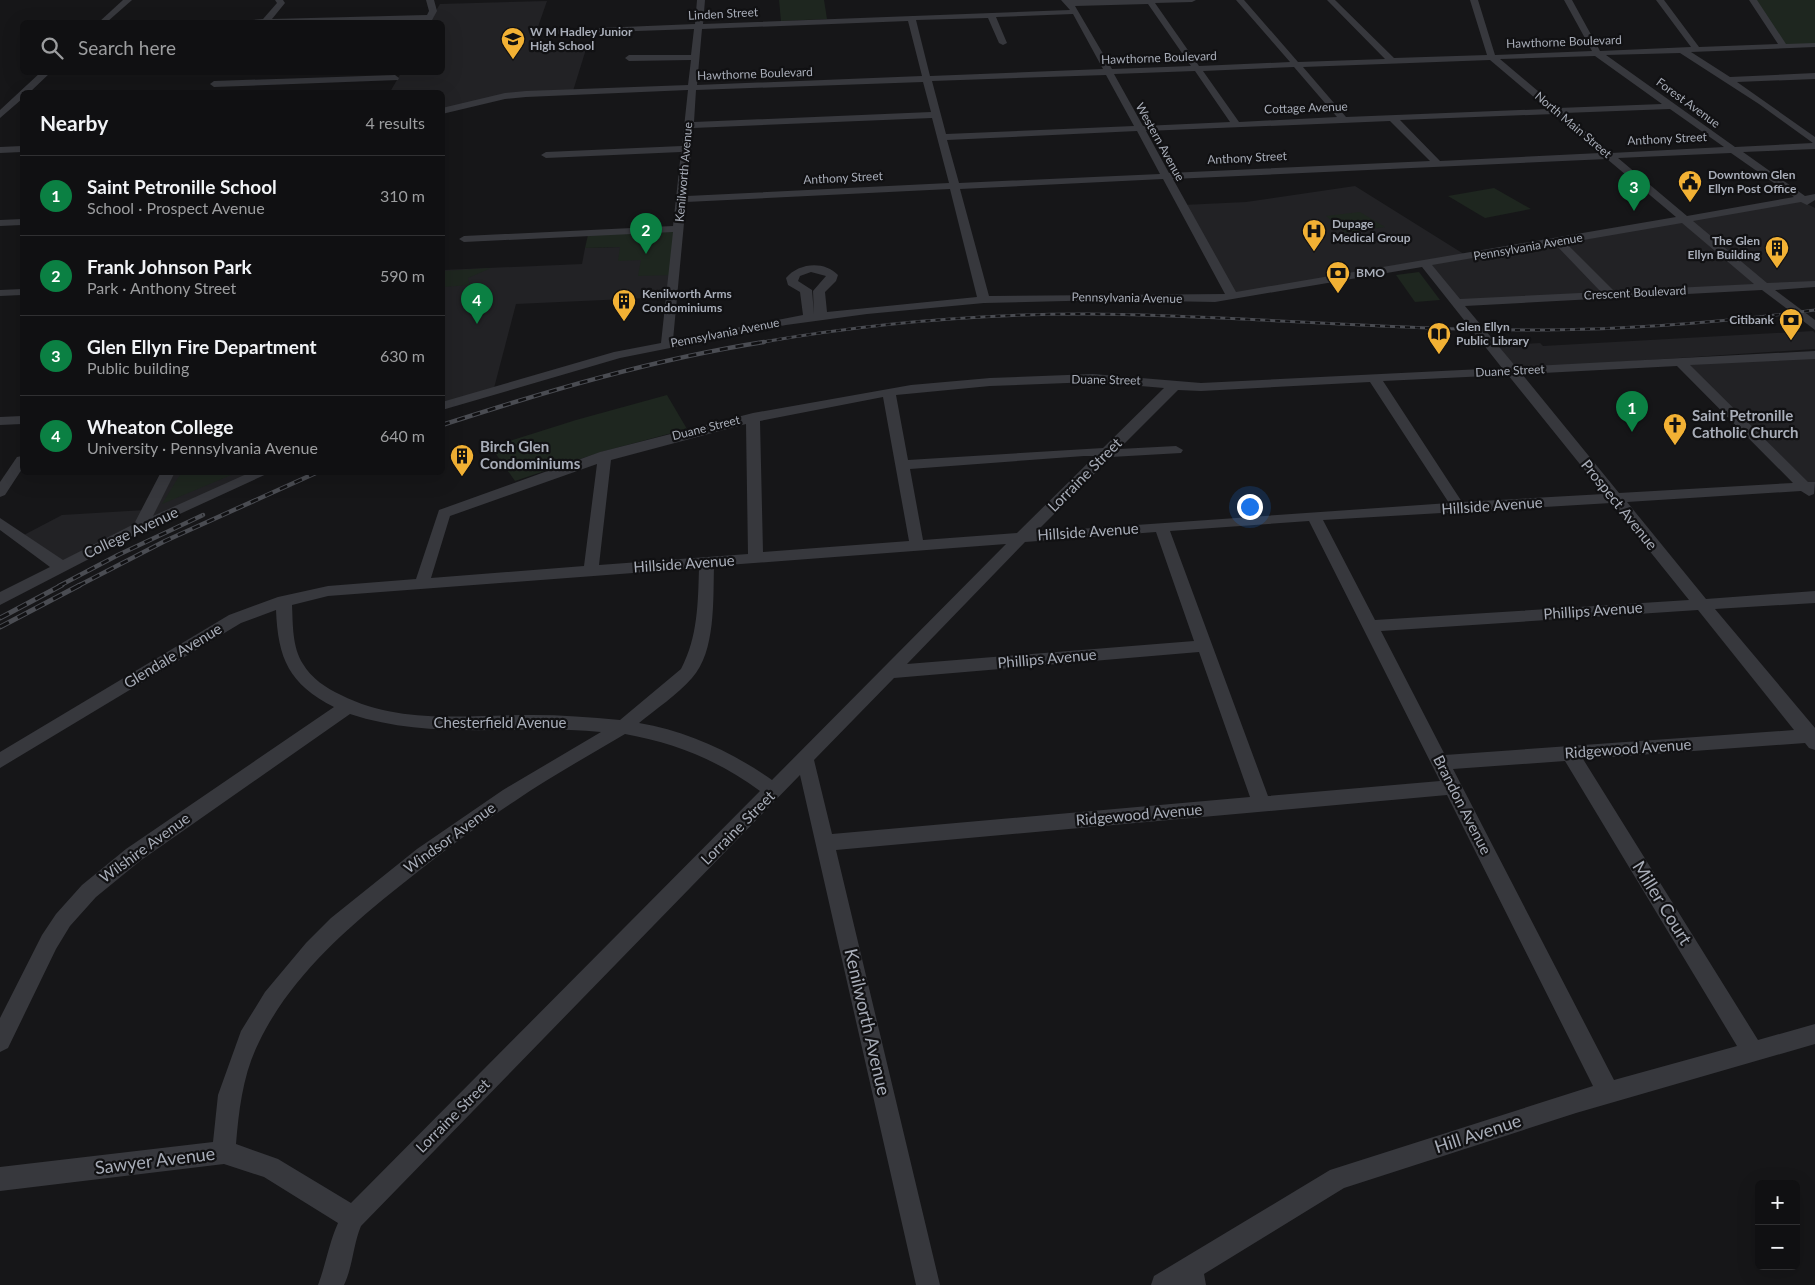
<!DOCTYPE html>
<meta charset="utf-8">
<style>
:root{--surface:#101012;--page:#19191b;--text:#f1f3f6;--muted:#9c9d9f;--line:#303032;--accent:#0b8043}
body{margin:0;font-family:Lato,sans-serif;background:var(--page);color:var(--text)}
.controls{position:absolute;right:15px;bottom:15px;display:grid;overflow:hidden;border-radius:8px;box-shadow:0 5px 20px #0002}
.controls button{width:45px;height:45px;display:grid;place-items:center;padding:0;border:0;border-bottom:1px solid var(--line);background:var(--surface);color:var(--text);font:25px sans-serif}
.you{position:absolute;left:1249px;top:506px;width:18px;height:18px;margin:-12px;border:4px solid #fff;border-radius:50%;background:#1a73e8;box-shadow:0 0 0 8px #1a73e833}
.badge{display:grid;place-items:center;width:32px;height:32px;border-radius:50%;background:var(--accent);color:#fff;font-size:16px;font-weight:700}
.pin{position:absolute;translate:-50% -41px;filter:drop-shadow(0 1px 2px #0008)}
.pin::after{content:'';position:absolute;top:26px;width:18px;height:15px;background:inherit;clip-path:polygon(0 0,100% 0,50% 100%)}
.list{margin:0;padding:0;list-style:none}
h2{display:flex;justify-content:space-between;align-items:center;height:65px;margin:0;padding:0 20px;font-size:21px}
h2 small{font-size:16px;font-weight:400;color:var(--muted)}
.list li{display:grid;grid-template-columns:32px 1fr auto;gap:15px;align-items:center;box-sizing:border-box;height:80px;padding:0 20px;border-top:1px solid var(--line)}
.list b{display:block;font-size:19px;white-space:nowrap}
.list p{margin:0;font-size:16px;white-space:nowrap;color:var(--muted)}
.list em{font-size:16px;font-style:normal;color:var(--muted)}
.icon{flex:none;width:28px;height:28px;fill:none;stroke:currentColor;stroke-width:2;stroke-linecap:round;stroke-linejoin:round}
.map{position:relative;flex:none;width:1815px;height:1285px;overflow:hidden}
.search{position:absolute;background:var(--surface);box-shadow:0 5px 20px #0002;left:20px;top:20px;width:425px;height:55px;display:flex;align-items:center;gap:12px;box-sizing:border-box;padding:0 18px;border-radius:8px;color:var(--muted);font-size:19px}
.panel{position:absolute;background:var(--surface);box-shadow:0 5px 20px #0002;left:20px;top:90px;width:425px;height:385px;border-radius:8px}
.map>svg:first-child{display:block}
</style>
<div class="map">
<svg width="1815" height="1285" viewBox="0 0 1815 1285">
<rect width="100%" height="100%" fill="#161618"/>
<!-- built -->
<g fill="#222225">
<path d="M547,1L531,47L587,46L573,91L519,93L443,109L442,92H390L401,73L442,72V22H429L440,4Z"/>
<path d="M1355,186L1467,256L1233,295L1183,205L1246,202Z"/>
<path d="M1801,201L1815,208V283L1769,286L1689,220Z"/>
<path d="M1686,221L1764,285L1612,293L1562,242Z"/>
<path d="M1558,243L1607,293L1457,301L1428,265Z"/>
<path d="M620,247L672,275L670,297L516,304L494,388L443,404V270L582,264L585,248Z"/>
<path d="M1813,331L1815,333V349L1511,369L1493,346L1540,343L1543,346Z"/>
<path d="M1815,356V484H1805L1683,363Z"/>
<path d="M174,473H257L149,520Z"/>
<path d="M145,510L137,527L61,565L22,536L62,515Z"/>
</g>
<!-- green -->
<g fill="#1e261f">
<path d="M779,0H824L827,19L781,21Z"/>
<path d="M1755,0H1815V44L1785,45Z"/>
<path d="M1494,188L1531,209L1485,218L1448,196Z"/>
<path d="M1360,212L1385,227L1346,233L1326,216Z"/>
<path d="M676,231L672,275L638,276L641,260L618,261L620,247L585,248L588,235Z"/>
<path d="M491,268L468,278L470,285L443,287V271Z"/>
<path d="M1419,272L1440,300L1415,302L1396,275Z"/>
<path d="M667,395L687,429L601,452L515,481L491,447L576,420Z"/>
<path d="M181,473V472L236,473L162,504Z"/>
</g>
<g fill="none" stroke-linecap="round" stroke-linejoin="round">
<!-- minor -->
<g fill="#37383d" fill-rule="evenodd">
<path d="M123,0H132L107,22H99Z"/>
<path d="M275,0H283L285,3L272,19L427,15L429,11L426,0H434L437,11L431,22H423L424,20L251,22L252,20L263,19L277,3Z"/>
<path d="M697,0H705L703,24L1070,10L1061,0H1196L1192,2L1155,3L1199,66L1290,62L1236,0H1244L1298,62L1385,59L1327,0H1335L1394,58L1487,55L1470,0H1478L1495,55L1592,51L1564,0H1572L1600,51L1691,47L1656,0H1664L1699,47L1778,44L1749,0H1757L1786,44L1815,43V47L1691,52L1730,77L1815,73V79L1737,82L1815,137V149L1743,152L1805,196L1815,194V200L1807,205L1801,202L1693,221L1767,283L1815,281V287L1775,290L1815,320V330L1762,290L1465,306L1516,367L1815,351V359L1690,365L1808,482H1815L1814,494L1809,496L1801,491L1627,502L1706,599L1815,591V603L1715,609L1815,728V750L1809,748L1805,743L1583,759L1758,1040L1815,1024V1044L1576,1113L1344,1188L1204,1274L1206,1285H1151L1154,1276L1330,1170L1593,1086L1447,795L836,850L940,1285H916L800,775L361,1226C353,1245 353,1266 344,1285H318C326,1264 329,1243 338,1223L264,1177L224,1164L0,1191V1167L213,1142L218,1095L241,1031L265,992L306,943L331,918L417,849L503,790L601,732C517,724 431,741 350,714L140,861L96,897L70,926L56,949L8,1048L0,1052V1018L42,935L56,914L82,885L126,849L334,707C289,684 278,659 276,610L241,623L0,768V752L229,615L278,597L328,586L416,579L439,510L600,452L753,413L911,385L990,378L1093,374L1201,383L1502,368L1422,267L1215,302L1106,300L984,303L867,314L786,325L620,358L442,410V402L614,352L661,343L673,232L464,242L459,239L464,236L673,226L681,152L546,158L541,155L546,152L682,146L688,90L526,97L505,99L442,114V108L505,93L526,91L688,85L691,60L629,61L625,58L629,55H691L694,29L552,34L548,32L552,30L695,24ZM1148,4L1191,66L1112,69L1075,6ZM1073,14L1103,69L930,76L916,20L988,18L999,43L1003,45L1007,43L996,17ZM908,21L922,76L697,85L702,29ZM1680,53L1759,104L1813,143L1735,147L1606,55ZM1595,56L1662,104L1558,108L1500,59ZM1490,60L1548,109L1346,117L1303,67ZM1294,67L1337,117L1239,122L1203,71ZM1195,71L1230,122L1143,126L1114,74ZM1106,75L1134,126L946,134L932,81ZM923,82L931,112L694,122L696,90ZM1670,109L1724,147L1611,153L1564,113ZM1554,114L1600,153L1440,161L1400,120ZM932,118L949,183L687,196L693,128ZM1390,121L1430,161L1169,173L1146,131ZM1137,131L1160,174L959,183L947,140ZM1731,153L1794,197L1687,216L1618,158ZM1607,159L1676,217L1236,292L1173,179ZM1163,179L1225,294L989,296L960,189ZM950,189L977,297L827,312L825,292L836,281L838,275C824,260 798,263 786,278L788,285L800,292L803,315L673,340L686,202ZM1682,223L1754,284L1614,291L1566,243ZM1555,244L1601,292L1460,299L1432,265ZM811,272L826,276L813,291L814,314L812,290L798,281L800,276ZM1677,366L1793,483L1619,493L1522,374ZM1508,375L1604,494L1462,502L1383,381ZM1093,382L1164,388L1103,448L908,460L896,395L990,386ZM1370,382L1449,503L1036,532L1111,457L1181,453L1183,450L1176,446L1119,449L1178,390L1201,391ZM883,397L909,541L763,552L760,421ZM746,424L748,554L599,565L611,460ZM1084,456H1095L1017,533L923,540L910,469ZM597,464L584,566L431,578L450,516ZM1611,503L1689,600L1375,620L1323,520ZM1309,521L1440,781L1268,796L1170,531ZM1156,532L1194,641L907,664L1025,542ZM1006,544L772,780C732,752 687,731 639,723C656,709 677,695 692,678C716,652 713,599 714,566ZM699,568C698,602 698,637 681,669L620,720C590,717 561,715 532,715C467,715 400,725 341,695C326,688 311,678 303,664C292,647 293,624 292,605L328,596ZM1698,610L1794,730L1445,755L1381,631ZM1199,652L1250,797L832,834L814,760L894,678ZM625,734C676,743 719,761 760,791L351,1203L278,1159L236,1144C239,1109 243,1074 259,1042C288,982 339,935 391,893C431,861 472,829 515,801C550,777 588,756 625,734ZM1565,761L1737,1046L1614,1080L1453,769Z"/>
<path d="M41,72H51L30,92H22V99L0,118V110Z"/>
<path d="M395,75L399,78L398,80L214,87L210,84L214,81Z"/>
<path d="M22,146V152L0,153V147Z"/>
<path d="M22,219V225L0,226V220Z"/>
<path d="M22,289V295L0,296V290Z"/>
<path d="M22,416V424L0,425V417Z"/>
<path d="M22,456V469L5,495L0,497V482L17,457Z"/>
<path d="M161,472H175L153,516L251,472H271L145,530L0,605V592L50,567L0,530V518L63,560L134,524Z"/>
</g>
<!-- rail-far2 casing -->
<g stroke="#4a4c52" stroke-width="3">
<path id="rail-far2" d="M757,343C865,324 976,314 1086,314C1239,315 1391,331 1544,330C1635,329 1725,322 1815,310"/>
</g>
<!-- rail-far1 casing -->
<g stroke="#4a4c52" stroke-width="4.5">
<g id="rail-far1">
<path d="M442,425C547,391 655,359 764,342"/>
<path d="M59,586L118,555L203,515"/>
<path d="M78,586L165,541L318,472"/>
</g>
</g>
<!-- rail casing -->
<g stroke="#4a4c52" stroke-width="5">
<g id="rail">
<path d="M0,618L62,585"/>
<path d="M0,627L80,585"/>
</g>
</g>
<!-- rail-far2 -->
<use href="#rail-far2" stroke="#111113" stroke-width="2" stroke-dasharray="5" stroke-linecap="butt"/>
<!-- rail-far1 -->
<use href="#rail-far1" stroke="#111113" stroke-width="2.5" stroke-dasharray="8" stroke-linecap="butt"/>
<!-- rail -->
<use href="#rail" stroke="#111113" stroke-width="3" stroke-dasharray="10" stroke-linecap="butt"/>
</g>
<!-- icons -->
<defs>
<g id="school-pin" transform="scale(1.25)"><path d="M0 17L-7.5 6A9.5 9.5 0 1 1 7.5 6Z" fill="#f2b134" stroke="#111113"/><path d="M0-5L7-2L0 1L-7-2ZM-4 1L0 2.5L4 1V4Q0 6-4 4Z" fill="#111"/></g>
<g id="civic-pin" transform="scale(1.25)"><path d="M0 17L-7.5 6A9.5 9.5 0 1 1 7.5 6Z" fill="#f2b134" stroke="#111113"/><path d="M-.6-6.5H3V-4.5H.6V-3L4-1V1h2V6H-6V1h2V-1L-.6-3ZM-1.2 2.5V6h2.4V2.5Z" fill="#111"/></g>
<g id="hospital-pin" transform="scale(1.25)"><path d="M0 17L-7.5 6A9.5 9.5 0 1 1 7.5 6Z" fill="#f2b134" stroke="#111113"/><path d="M-5-5h3v3.5h4V-5h3V5h-3V1.5h-4V5h-3Z" fill="#111"/></g>
<g id="building-pin" transform="scale(1.25)"><path d="M0 17L-7.5 6A9.5 9.5 0 1 1 7.5 6Z" fill="#f2b134" stroke="#111113"/><path d="M-4-6H4V6H1V3H-1V6H-4ZM-2.5-4.3h1.7v1.8h-1.7ZM.8-4.3h1.7v1.8H.8ZM-2.5-1h1.7V.8h-1.7ZM.8-1h1.7V.8H.8Z" fill="#111"/></g>
<g id="bank-pin" transform="scale(1.25)"><path d="M0 17L-7.5 6A9.5 9.5 0 1 1 7.5 6Z" fill="#f2b134" stroke="#111113"/><path d="M-6-4H6V4H-6ZM0-2.3a2.3 2.3 0 1 0 0 4.6a2.3 2.3 0 1 0 0-4.6Z" fill="#111"/></g>
<g id="library-pin" transform="scale(1.25)"><path d="M0 17L-7.5 6A9.5 9.5 0 1 1 7.5 6Z" fill="#f2b134" stroke="#111113"/><path d="M-6-4Q-3-5.5-.7-3.5V5Q-3 3-6 4ZM6-4Q3-5.5 .7-3.5V5Q3 3 6 4Z" fill="#111"/></g>
<g id="church-pin" transform="scale(1.25)"><path d="M0 17L-7.5 6A9.5 9.5 0 1 1 7.5 6Z" fill="#f2b134" stroke="#111113"/><path d="M-1.2-6h2.4v3.5h3.3v2.4h-3.3V6h-2.4V-.1h-3.3v-2.4h3.3Z" fill="#111"/></g>
</defs>
<g fill-rule="evenodd">
<use href="#school-pin" x="513" y="39"/>
<use href="#civic-pin" x="1690" y="182"/>
<use href="#hospital-pin" x="1314" y="231"/>
<use href="#building-pin" x="1777" y="248"/>
<use href="#bank-pin" x="1338" y="273"/>
<use href="#building-pin" x="624" y="301"/>
<use href="#bank-pin" x="1791" y="320"/>
<use href="#library-pin" x="1439" y="334"/>
<use href="#church-pin" x="1675" y="425"/>
<use href="#building-pin" x="462" y="456"/>
</g>
<g text-anchor="middle" stroke-width="4.5" stroke-linejoin="round" paint-order="stroke">
<!-- far-street labels -->
<g font-size="12" fill="#a8adb8" stroke="#111113">
<text transform="translate(723 14) rotate(-3)" y="4">Linden Street</text>
<text transform="translate(1564 42) rotate(-2)" y="4">Hawthorne Boulevard</text>
<text transform="translate(1159 58) rotate(-2)" y="4">Hawthorne Boulevard</text>
<text transform="translate(755 74) rotate(-2)" y="4">Hawthorne Boulevard</text>
<text transform="translate(1688 103) rotate(36)" y="4">Forest Avenue</text>
<text transform="translate(1306 108) rotate(-2)" y="4">Cottage Avenue</text>
<text transform="translate(1573 125) rotate(40)" y="4">North Main Street</text>
<text transform="translate(1667 139) rotate(-3)" y="4">Anthony Street</text>
<text transform="translate(1160 142) rotate(61)" y="4">Western Avenue</text>
<text transform="translate(1247 158) rotate(-3)" y="4">Anthony Street</text>
<text transform="translate(684 172) rotate(-85)" y="4">Kenilworth Avenue</text>
<text transform="translate(843 178) rotate(-3)" y="4">Anthony Street</text>
<text transform="translate(1528 247) rotate(-10)" y="4">Pennsylvania Avenue</text>
<text transform="translate(1635 293) rotate(-3)" y="4">Crescent Boulevard</text>
<text transform="translate(1127 298) rotate(1)" y="4">Pennsylvania Avenue</text>
<text transform="translate(725 333) rotate(-11)" y="4">Pennsylvania Avenue</text>
<text transform="translate(1510 371) rotate(-3)" y="4">Duane Street</text>
<text transform="translate(1106 380) rotate(1)" y="4">Duane Street</text>
<text transform="translate(706 428) rotate(-14)" y="4">Duane Street</text>
</g>
<!-- far-poi labels -->
<g font-size="12" font-weight="bold" fill="#a8adb8" stroke="#111113" text-anchor="start">
<text x="530" y="36">W M Hadley Junior<tspan x="530" dy="14">High School</tspan></text>
<text x="1708" y="179">Downtown Glen<tspan x="1708" dy="14">Ellyn Post Office</tspan></text>
<text x="1332" y="228">Dupage<tspan x="1332" dy="14">Medical Group</tspan></text>
<text x="1760" y="245" text-anchor="end">The Glen<tspan x="1760" dy="14">Ellyn Building</tspan></text>
<text x="1356" y="277">BMO</text>
<text x="642" y="298">Kenilworth Arms<tspan x="642" dy="14">Condominiums</tspan></text>
<text x="1774" y="324" text-anchor="end">Citibank</text>
<text x="1456" y="331">Glen Ellyn<tspan x="1456" dy="14">Public Library</tspan></text>
</g>
<!-- poi labels -->
<g font-size="15" font-weight="bold" fill="#a8adb8" stroke="#111113" text-anchor="start">
<text x="1692" y="421">Saint Petronille<tspan x="1692" dy="17">Catholic Church</tspan></text>
<text x="480" y="452">Birch Glen<tspan x="480" dy="17">Condominiums</tspan></text>
</g>
<!-- street labels -->
<g font-size="15" fill="#a8adb8" stroke="#111113">
<text transform="translate(1085 475) rotate(-45)" y="5">Lorraine Street</text>
<text transform="translate(1619 505) rotate(51)" y="5">Prospect Avenue</text>
<text transform="translate(1492 506) rotate(-4)" y="5">Hillside Avenue</text>
<text transform="translate(1088 532) rotate(-4)" y="5">Hillside Avenue</text>
<text transform="translate(131 533) rotate(-25)" y="5">College Avenue</text>
<text transform="translate(684 564) rotate(-4)" y="5">Hillside Avenue</text>
<text transform="translate(1593 611) rotate(-4)" y="5">Phillips Avenue</text>
<text transform="translate(173 656) rotate(-31)" y="5">Glendale Avenue</text>
<text transform="translate(1047 659) rotate(-5)" y="5">Phillips Avenue</text>
<text x="500" y="728">Chesterfield Avenue</text>
<text transform="translate(1628 749) rotate(-4)" y="5">Ridgewood Avenue</text>
<text transform="translate(1462 805) rotate(63)" y="5">Brandon Avenue</text>
<text transform="translate(1139 815) rotate(-5)" y="5">Ridgewood Avenue</text>
<text transform="translate(738 828) rotate(-45)" y="5">Lorraine Street</text>
<text transform="translate(450 838) rotate(-36)" y="5">Windsor Avenue</text>
<text transform="translate(145 848) rotate(-36)" y="5">Wilshire Avenue</text>
<text transform="translate(453 1116) rotate(-45)" y="5">Lorraine Street</text>
</g>
<!-- near-street labels -->
<g font-size="18" fill="#a8adb8" stroke="#111113">
<text transform="translate(1662 903) rotate(58)" y="6">Miller Court</text>
<text transform="translate(867 1022) rotate(77)" y="6">Kenilworth Avenue</text>
<text transform="translate(1478 1134) rotate(-18)" y="6">Hill Avenue</text>
<text transform="translate(155 1161) rotate(-7)" y="6">Sawyer Avenue</text>
</g>
</g>
</svg>
<div class="controls">
<button>+</button>
<button>−</button>
</div>
<div class="you"></div>
<div class="pin badge" style="left:1632px;top:432px">1</div>
<div class="pin badge" style="left:646px;top:254px">2</div>
<div class="pin badge" style="left:1634px;top:211px">3</div>
<div class="pin badge" style="left:477px;top:324px">4</div>
<div class="search"><svg class="icon" aria-label="search" viewBox="0 0 24 24"><circle cx="10" cy="10" r="6"/><path d="M15 15l6 6"/></svg>Search here</div>
<section class="panel">
<h2>Nearby<small>4 results</small></h2>
<ul class="list">
<li><span class="badge">1</span><div><b>Saint Petronille School</b><p>School · Prospect Avenue</p></div><em>310 m</em></li>
<li><span class="badge">2</span><div><b>Frank Johnson Park</b><p>Park · Anthony Street</p></div><em>590 m</em></li>
<li><span class="badge">3</span><div><b>Glen Ellyn Fire Department</b><p>Public building</p></div><em>630 m</em></li>
<li><span class="badge">4</span><div><b>Wheaton College</b><p>University · Pennsylvania Avenue</p></div><em>640 m</em></li>
</ul>
</section>
</div>
